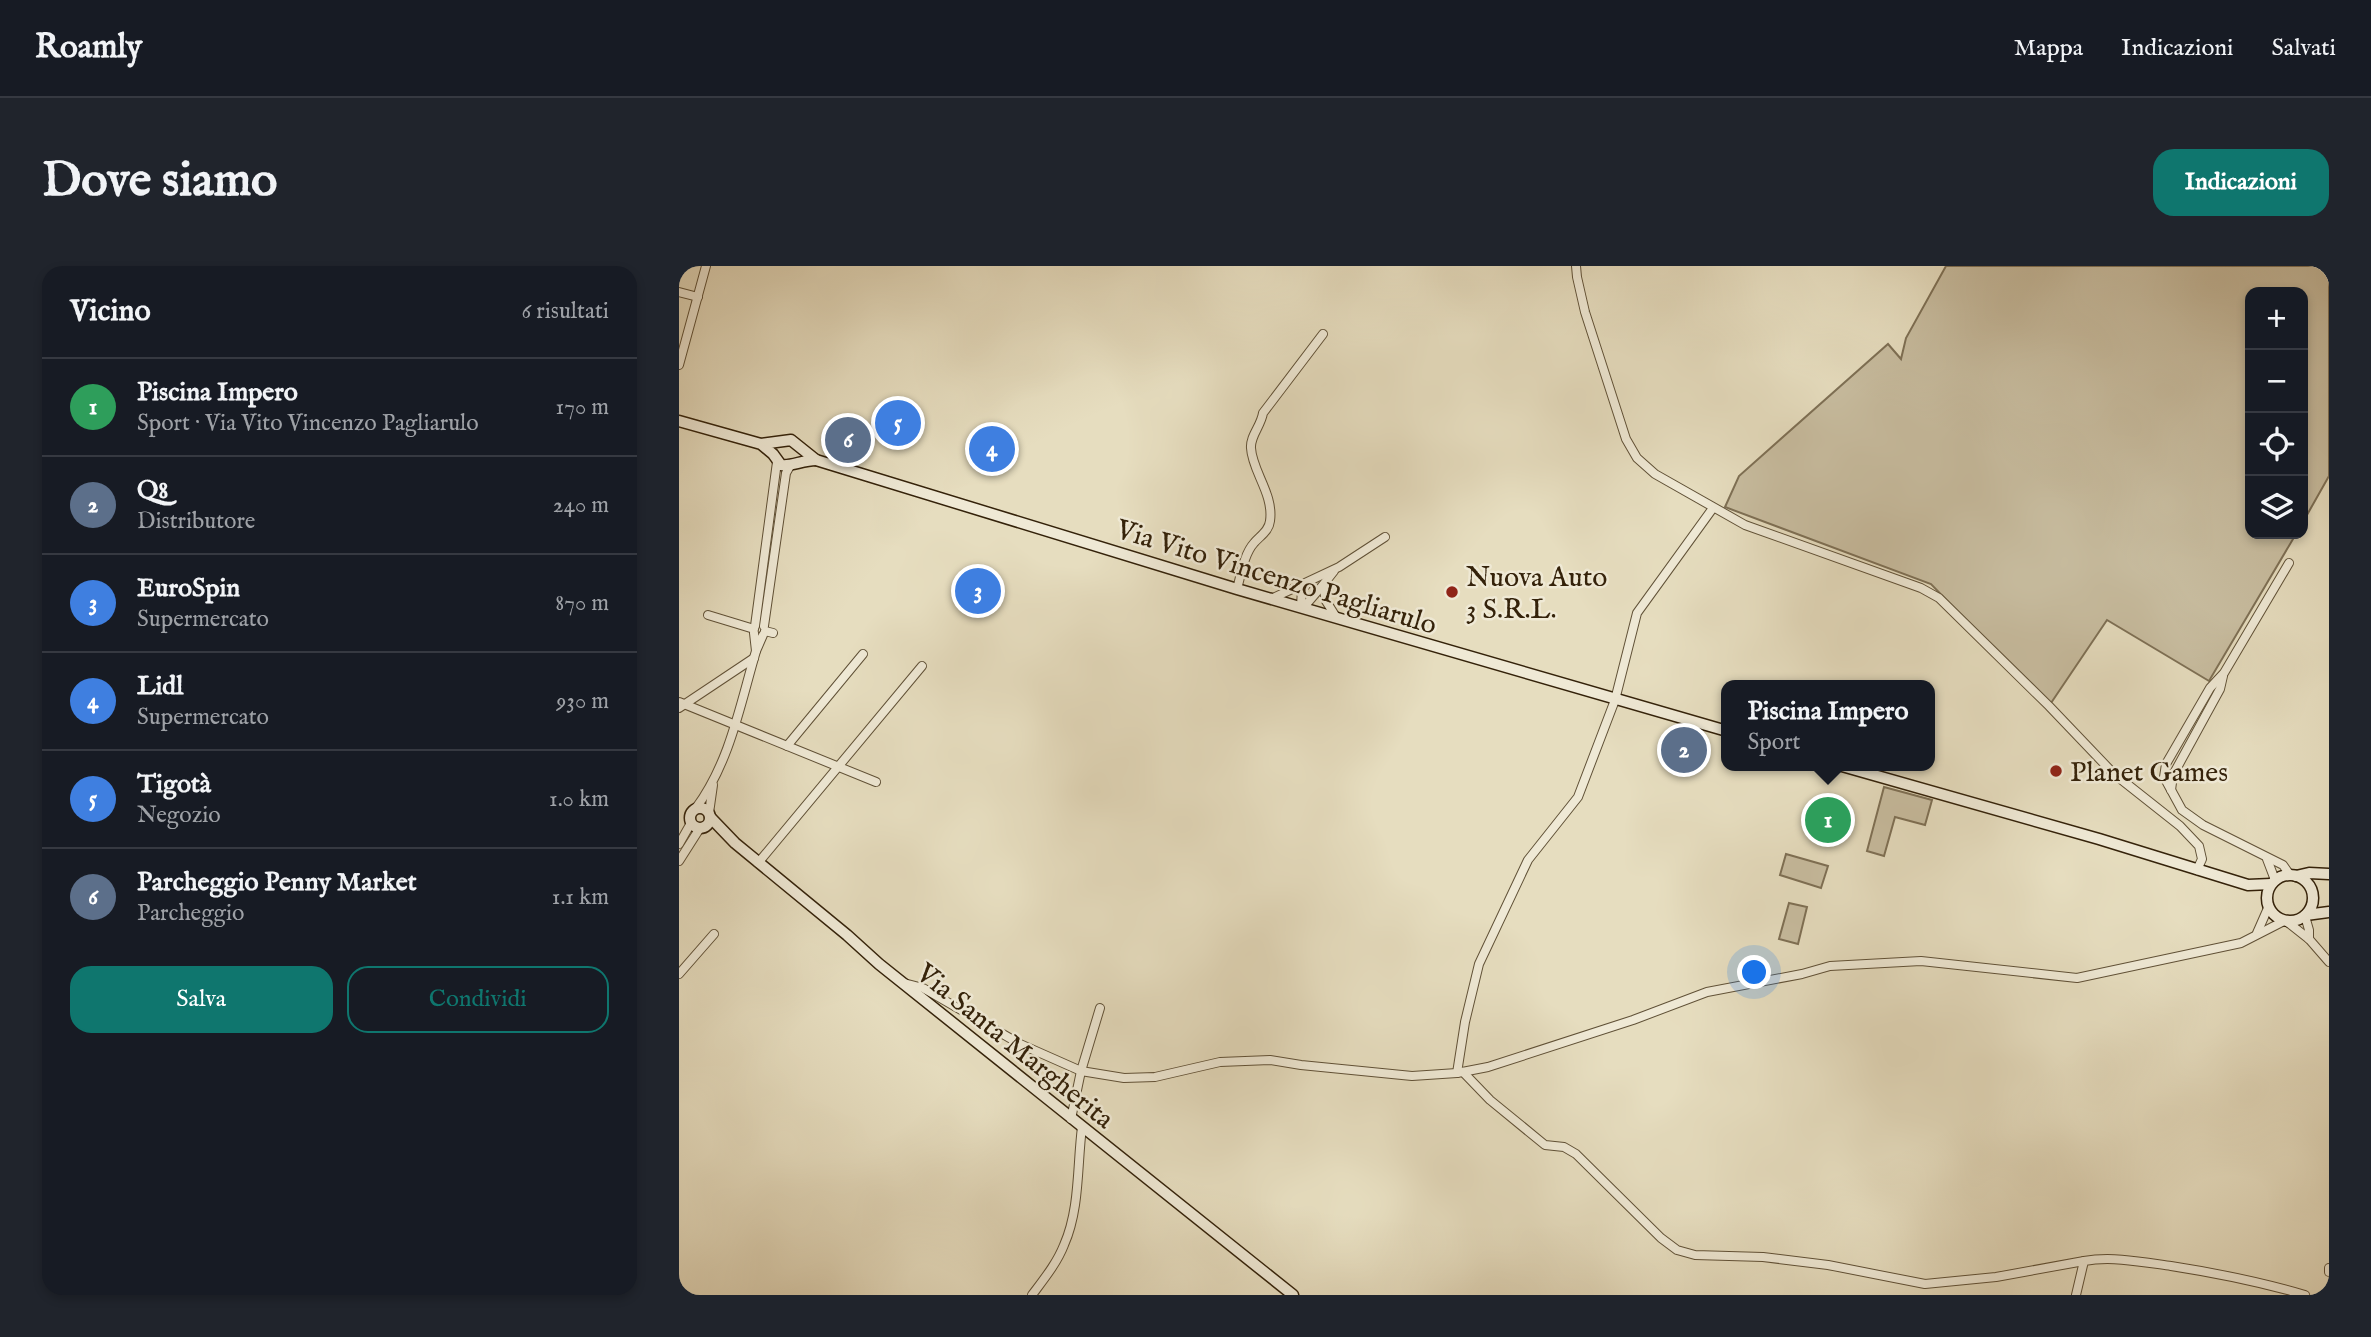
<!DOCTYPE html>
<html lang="it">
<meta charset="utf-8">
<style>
:root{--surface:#171b24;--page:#20242c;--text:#f1f3f6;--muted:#9ea1a6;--line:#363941;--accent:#0f766e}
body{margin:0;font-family:"IM FELL English",serif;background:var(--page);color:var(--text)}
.controls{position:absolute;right:21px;top:21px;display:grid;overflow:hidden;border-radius:14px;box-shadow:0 4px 10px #0003}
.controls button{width:63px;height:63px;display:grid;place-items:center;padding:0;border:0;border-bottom:2px solid var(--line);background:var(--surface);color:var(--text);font:35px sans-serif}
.you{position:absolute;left:1076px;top:707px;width:24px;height:24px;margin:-18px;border:5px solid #fff;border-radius:50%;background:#1a73e8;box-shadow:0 0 0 10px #1a73e833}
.badge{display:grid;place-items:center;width:46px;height:46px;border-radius:50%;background:var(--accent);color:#fff;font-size:23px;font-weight:700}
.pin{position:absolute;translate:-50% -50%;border:4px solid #fff;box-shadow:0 2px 7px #0006}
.popup{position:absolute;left:1042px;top:414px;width:214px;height:91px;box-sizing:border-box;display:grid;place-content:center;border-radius:14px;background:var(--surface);filter:drop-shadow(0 2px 5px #0005);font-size:23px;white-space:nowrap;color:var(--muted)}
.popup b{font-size:26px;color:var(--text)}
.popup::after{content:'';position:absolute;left:50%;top:100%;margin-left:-14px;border:14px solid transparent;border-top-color:var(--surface)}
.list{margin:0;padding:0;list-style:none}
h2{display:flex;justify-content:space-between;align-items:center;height:91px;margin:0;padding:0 28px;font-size:30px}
h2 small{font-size:23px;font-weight:400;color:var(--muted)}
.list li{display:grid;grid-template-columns:46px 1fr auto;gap:21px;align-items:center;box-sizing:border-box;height:98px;padding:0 28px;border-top:2px solid var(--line)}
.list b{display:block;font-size:26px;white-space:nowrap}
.list p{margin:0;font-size:23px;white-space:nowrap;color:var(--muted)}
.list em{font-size:23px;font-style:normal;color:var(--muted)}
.actions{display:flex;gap:14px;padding:21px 28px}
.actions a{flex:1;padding:16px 0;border:2px solid var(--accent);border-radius:21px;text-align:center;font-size:24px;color:var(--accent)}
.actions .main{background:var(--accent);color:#fff}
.icon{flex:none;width:38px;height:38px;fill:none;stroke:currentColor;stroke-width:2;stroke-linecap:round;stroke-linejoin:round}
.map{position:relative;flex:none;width:1650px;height:1029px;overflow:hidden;border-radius:21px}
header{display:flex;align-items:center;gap:42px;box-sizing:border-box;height:98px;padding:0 35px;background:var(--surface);border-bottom:2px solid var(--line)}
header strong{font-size:33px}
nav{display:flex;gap:38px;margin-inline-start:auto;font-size:24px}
.intro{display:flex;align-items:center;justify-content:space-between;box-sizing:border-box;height:168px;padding:0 42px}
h1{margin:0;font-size:49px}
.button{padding:18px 32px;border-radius:21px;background:var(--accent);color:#fff;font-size:24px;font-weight:700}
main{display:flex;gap:42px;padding:0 42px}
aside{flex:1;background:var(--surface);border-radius:21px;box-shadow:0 4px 10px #0003}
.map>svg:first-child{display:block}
</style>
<header>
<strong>Roamly</strong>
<nav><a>Mappa</a><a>Indicazioni</a><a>Salvati</a></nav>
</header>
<div class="intro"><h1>Dove siamo</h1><a class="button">Indicazioni</a></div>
<main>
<aside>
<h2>Vicino<small>6 risultati</small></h2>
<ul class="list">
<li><span class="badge" style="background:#2e9e5b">1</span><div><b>Piscina Impero</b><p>Sport · Via Vito Vincenzo Pagliarulo</p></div><em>170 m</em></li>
<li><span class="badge" style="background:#5c6f8a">2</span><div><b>Q8</b><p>Distributore</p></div><em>240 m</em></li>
<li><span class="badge" style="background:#3f7fe0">3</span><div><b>EuroSpin</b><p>Supermercato</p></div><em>870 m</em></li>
<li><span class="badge" style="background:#3f7fe0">4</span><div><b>Lidl</b><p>Supermercato</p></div><em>930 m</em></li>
<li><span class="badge" style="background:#3f7fe0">5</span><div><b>Tigotà</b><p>Negozio</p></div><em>1.0 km</em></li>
<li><span class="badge" style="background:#5c6f8a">6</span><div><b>Parcheggio Penny Market</b><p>Parcheggio</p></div><em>1.1 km</em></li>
</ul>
<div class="actions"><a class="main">Salva</a><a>Condividi</a></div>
</aside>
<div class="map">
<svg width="1650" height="1029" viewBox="0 0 1650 1029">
<rect width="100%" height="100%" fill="#e6ddbf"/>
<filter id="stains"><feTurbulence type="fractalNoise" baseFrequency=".00286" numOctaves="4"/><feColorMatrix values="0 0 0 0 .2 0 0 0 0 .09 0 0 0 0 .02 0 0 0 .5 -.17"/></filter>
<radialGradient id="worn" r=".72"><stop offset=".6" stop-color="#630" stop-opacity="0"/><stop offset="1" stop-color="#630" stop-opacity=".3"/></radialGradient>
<!-- green -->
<g fill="#c8bda0" stroke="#7e7055" stroke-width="2">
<path d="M1267,0H1650V210L1624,256V26H1571V268H1617L1530,415L1428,354L1370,440L1252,318L1046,241L1060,210L1209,78L1222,93L1227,72Z"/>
<path d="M1205,521L1253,534L1246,559L1216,551L1205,590L1188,585Z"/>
<path d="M1107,588L1149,600L1142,622L1101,609Z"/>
<path d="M1110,637L1128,641L1119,678L1100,673Z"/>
</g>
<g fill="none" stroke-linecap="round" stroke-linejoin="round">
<!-- street casing -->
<g stroke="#605137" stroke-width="10">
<g id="street">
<path d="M897,0L898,11L906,46L947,173L958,192L976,208L1066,259L1242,322L1260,332L1370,440L1434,507L1501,560L1520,580L1523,593L1518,604"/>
<path d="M0,26L19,31"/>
<path d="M0,99L27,0"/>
<path d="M1610,297L1545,407L1531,422L1487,498L1485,511L1503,544L1524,559L1604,599L1611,609"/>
<path d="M655,305L644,319L647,335L657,351"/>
<path d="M558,323C562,309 565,288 575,277C581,270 590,265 591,255C595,228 573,205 572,182C571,170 582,160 584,147L644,68"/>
<path d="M592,333L660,301L706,271"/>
<path d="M622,340L623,323L629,317"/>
<path d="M625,341L643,320"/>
<path d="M29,349L75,363"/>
<path d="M76,360L98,196"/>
<path d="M85,360L107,207L111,200"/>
<path d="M86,365L94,367"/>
<path d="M75,367L77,385L84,369"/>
<path d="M0,436L197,516"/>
<path d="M0,442L75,392"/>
<path d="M108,480L184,388"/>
<path d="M1492,524L1494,509L1541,423L1544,410"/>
<path d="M17,542C51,496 61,439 77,385"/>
<path d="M30,547L34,519"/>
<path d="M0,578L12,557"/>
<path d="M1588,593L1596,614"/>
<path d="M0,595L21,562"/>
<path d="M79,597L243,400"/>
<path d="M1626,650L1630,664V673"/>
<path d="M1607,655L1630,673L1650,696"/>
<path d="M1578,667L1589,642"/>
<path d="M0,708L35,668"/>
<path d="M225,717L244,722L341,778L402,805L445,812L476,811L541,796L591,794L622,799L733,810L778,807L809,801L954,754L1028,726L1123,708L1151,700L1242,695L1398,712L1562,677L1605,655"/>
<path d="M784,806L811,834L866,879L885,881L897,888L982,972L998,984L1016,989L1084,991L1149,999L1246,1018L1317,1011L1405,995"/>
<path d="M778,807L786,756L800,698L849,594L899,531L936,434L958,347L1034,242"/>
<path d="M392,853L402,805L421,742"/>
<path d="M1650,1002V1006"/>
<path d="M353,1029C365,1013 378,997 385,979C401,943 398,900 403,861"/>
<path d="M1397,1029L1405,995C1433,990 1464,996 1492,1000C1537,1007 1582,1016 1626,1029"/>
</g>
</g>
<!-- secondary casing -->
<g stroke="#34220a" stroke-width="13">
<g id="secondary">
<path d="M0,155L82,178L112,174L137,194C124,194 111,201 102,199L94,188L82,178"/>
<path d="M137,194L558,323L1048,465"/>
<path d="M1163,500L1420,573L1569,619L1592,618"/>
<circle cx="21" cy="552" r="10"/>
<path d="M31,551L56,577L168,669L200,698L614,1029"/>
<circle cx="1611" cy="632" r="23"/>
<path d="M1617,610L1630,607L1650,608"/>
<path d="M1627,649L1650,646"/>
</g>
</g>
<!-- street -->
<use href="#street" stroke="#efe9d5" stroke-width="8"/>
<!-- secondary -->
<use href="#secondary" stroke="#efe9d5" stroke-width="10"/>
</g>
<!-- markers -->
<g fill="#8f2418" stroke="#efe9d5" stroke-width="2.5">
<circle cx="773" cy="326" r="7"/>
<circle cx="1377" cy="505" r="7"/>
</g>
<g text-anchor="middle" stroke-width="5" stroke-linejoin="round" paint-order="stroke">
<!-- street labels -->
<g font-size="28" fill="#34220a" stroke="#efe9d5">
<text transform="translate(598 310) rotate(17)" y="10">Via Vito Vincenzo Pagliarulo</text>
<text transform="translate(337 779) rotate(39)" y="10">Via Santa Margherita</text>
</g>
<!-- poi labels -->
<g font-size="28" fill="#34220a" stroke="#efe9d5" text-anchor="start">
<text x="787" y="320">Nuova Auto<tspan x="787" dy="32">3 S.R.L.</tspan></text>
<text x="1391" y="515">Planet Games</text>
</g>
</g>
<rect width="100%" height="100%" filter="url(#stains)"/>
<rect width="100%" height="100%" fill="url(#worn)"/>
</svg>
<div class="controls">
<button>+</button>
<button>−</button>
<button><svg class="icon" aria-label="locate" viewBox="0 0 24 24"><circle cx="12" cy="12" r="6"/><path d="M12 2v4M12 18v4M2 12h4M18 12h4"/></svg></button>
<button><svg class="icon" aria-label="layers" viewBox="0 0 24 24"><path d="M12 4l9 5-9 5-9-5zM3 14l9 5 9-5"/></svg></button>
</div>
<div class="you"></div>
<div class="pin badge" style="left:1149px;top:554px;background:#2e9e5b">1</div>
<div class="popup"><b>Piscina Impero</b>Sport</div>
<div class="pin badge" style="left:1005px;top:484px;background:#5c6f8a">2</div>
<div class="pin badge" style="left:299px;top:325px;background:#3f7fe0">3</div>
<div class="pin badge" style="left:313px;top:183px;background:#3f7fe0">4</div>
<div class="pin badge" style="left:219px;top:157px;background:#3f7fe0">5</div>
<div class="pin badge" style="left:169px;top:174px;background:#5c6f8a">6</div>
</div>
</main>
